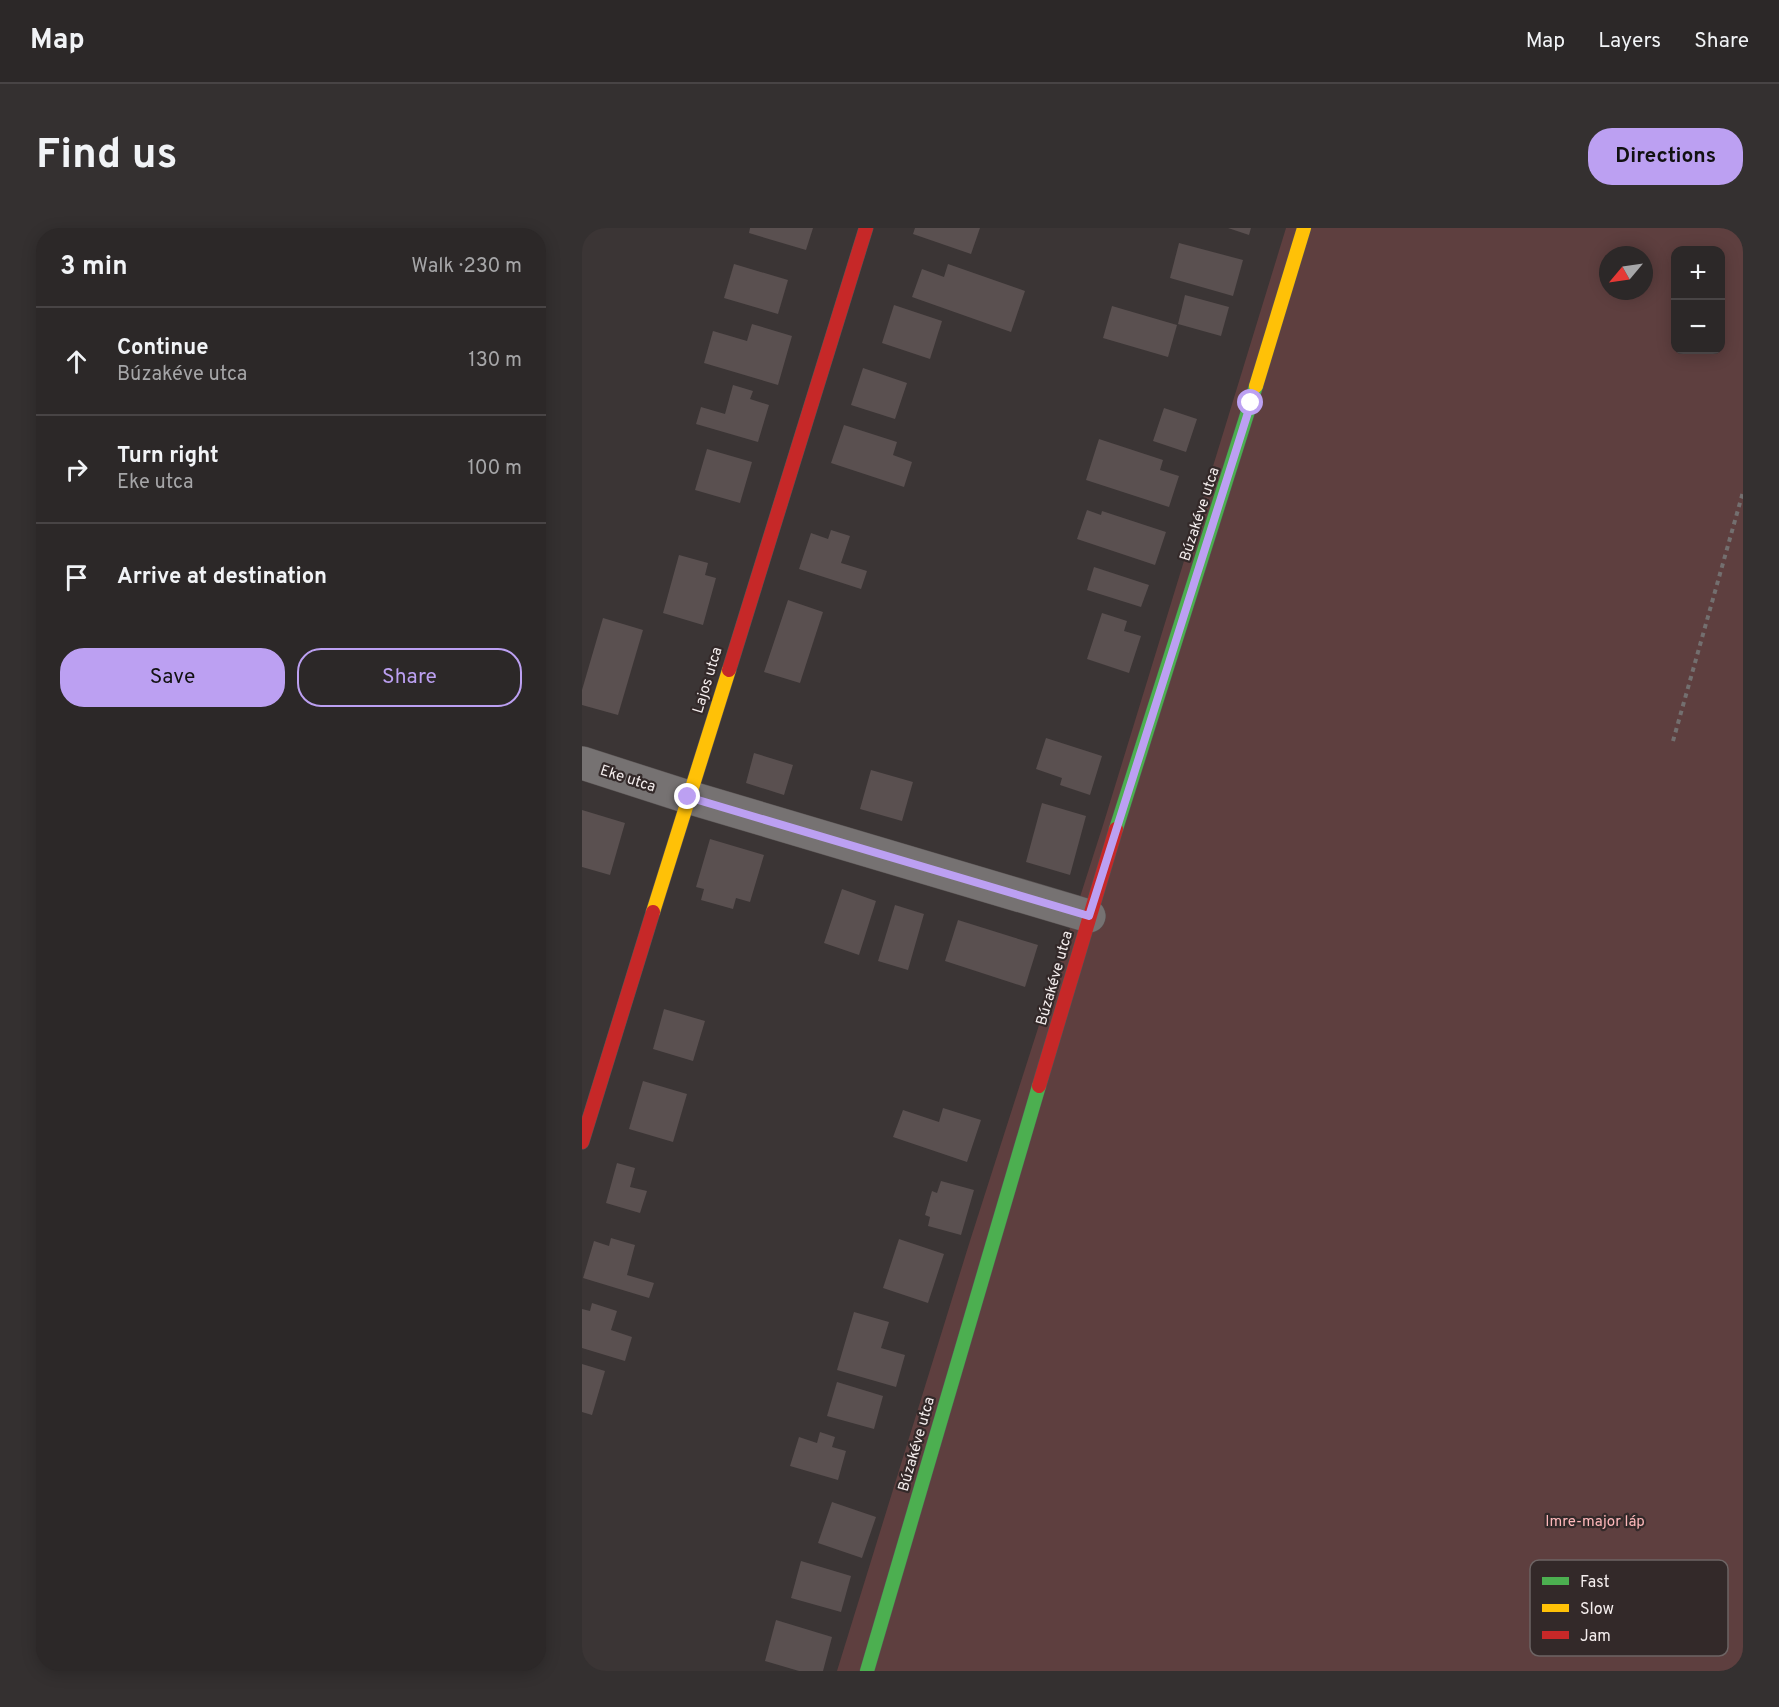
<!DOCTYPE html>
<meta charset="utf-8">
<style>
:root{--surface:#2c2828;--page:#343030;--text:#f1f3f6;--muted:#a6a6a8;--line:#484445;--accent:#bca0f2}
body{margin:0;font-family:Overpass,sans-serif;background:var(--page);color:var(--text)}
.controls{position:absolute;right:18px;top:18px;display:grid;overflow:hidden;border-radius:12px;box-shadow:0 3px 15px #0003}
.controls button{width:54px;height:54px;display:grid;place-items:center;padding:0;border:0;border-bottom:2px solid var(--line);background:var(--surface);color:var(--text);font:30px sans-serif}
.compass{position:absolute;left:1017px;top:18px;width:54px;height:54px;border-radius:50%;background:var(--surface);box-shadow:0 3px 15px #0003;rotate:241deg}
.stop{position:absolute;width:18px;height:18px;margin:-14px;border:4px solid #bca0f2;border-radius:50%;background:#fff}
.stop.end{background:#bca0f2;border-color:#fff;box-shadow:0 2px 6px #0008}
.list{margin:0;padding:0;list-style:none}
h2{display:flex;justify-content:space-between;align-items:center;height:78px;margin:0;padding:0 24px;font-size:26px}
h2 small{font-size:20px;font-weight:400;color:var(--muted)}
.list li{display:grid;grid-template-columns:39px 1fr auto;gap:18px;align-items:center;box-sizing:border-box;height:108px;padding:0 24px;border-top:2px solid var(--line)}
.list b{display:block;font-size:22px;white-space:nowrap}
.list p{margin:0;font-size:20px;white-space:nowrap;color:var(--muted)}
.list em{font-size:20px;font-style:normal;color:var(--muted)}
.actions{display:flex;gap:12px;padding:18px 24px}
.actions a{flex:1;padding:14px 0;border:2px solid var(--accent);border-radius:24px;text-align:center;font-size:21px;color:var(--accent)}
.actions .main{background:var(--accent);color:#111}
.icon{flex:none;width:33px;height:33px;fill:none;stroke:currentColor;stroke-width:2;stroke-linecap:round;stroke-linejoin:round}
.map{position:relative;flex:none;width:1161px;height:1443px;overflow:hidden;border-radius:24px}
header{display:flex;align-items:center;gap:36px;box-sizing:border-box;height:84px;padding:0 30px;background:var(--surface);border-bottom:2px solid var(--line)}
header strong{font-size:28px}
nav{display:flex;gap:33px;margin-inline-start:auto;font-size:21px}
.intro{display:flex;align-items:center;justify-content:space-between;box-sizing:border-box;height:144px;padding:0 36px}
h1{margin:0;font-size:42px}
.button{padding:15px 27px;border-radius:24px;background:var(--accent);color:#111;font-size:21px;font-weight:700}
main{display:flex;gap:36px;padding:0 36px}
aside{flex:1;background:var(--surface);border-radius:24px;box-shadow:0 3px 15px #0003}
.map>svg:first-child{display:block}
</style>
<header>
<strong>Map</strong>
<nav><a>Map</a><a>Layers</a><a>Share</a></nav>
</header>
<div class="intro"><h1>Find us</h1><a class="button">Directions</a></div>
<main>
<aside>
<h2>3 min<small>Walk · 230 m</small></h2>
<ul class="list">
<li><svg class="icon" aria-label="ahead" viewBox="0 0 24 24"><path d="M12 20V5M6 11l6-6 6 6"/></svg><div><b>Continue</b><p>Búzakéve utca</p></div><em>130 m</em></li>
<li><svg class="icon" aria-label="right" viewBox="0 0 24 24"><path d="M7 20v-9h11M14 6l5 5-5 5"/></svg><div><b>Turn right</b><p>Eke utca</p></div><em>100 m</em></li>
<li><svg class="icon" aria-label="arrive" viewBox="0 0 24 24"><path d="M6 21V4h12l-3 4 3 4H6"/></svg><div><b>Arrive at destination</b></div></li>
</ul>
<div class="actions"><a class="main">Save</a><a>Share</a></div>
</aside>
<div class="map">
<svg width="1161" height="1443" viewBox="0 0 1161 1443">
<rect width="100%" height="100%" fill="#3b3535"/>
<!-- green -->
<path fill="#5e3f3f" fill-rule="evenodd" d="M704,0H1161V1443H255L387,1016L522,594ZM1094,22H1138V122H1094ZM1026,27H1062V63H1026Z"/>
<!-- building -->
<g fill="#5a5050">
<path d="M168,0H231L224,22L167,5Z"/>
<path d="M333,0H398L389,26L331,6Z"/>
<path d="M646,0H669L667,7Z"/>
<path d="M597,15L661,32L651,68L588,50Z"/>
<path d="M152,36L206,52L196,86L142,70Z"/>
<path d="M366,36L443,63L429,104L330,69L340,41L362,49Z"/>
<path d="M603,67L647,79L639,108L596,96Z"/>
<path d="M312,77L360,93L348,131L300,115Z"/>
<path d="M530,78L595,97L586,129L521,110Z"/>
<path d="M170,96L210,108L196,157L122,135L131,103L165,113Z"/>
<path d="M281,140L325,155L313,191L269,177Z"/>
<path d="M151,157L171,163L168,171L187,177L176,214L114,196L119,179L143,186Z"/>
<path d="M582,180L615,191L604,224L571,213Z"/>
<path d="M262,197L315,214L311,227L330,234L322,259L249,235Z"/>
<path d="M517,211L581,232L578,242L597,248L587,279L504,252Z"/>
<path d="M125,221L170,234L158,275L113,262Z"/>
<path d="M505,282L519,287L520,283L584,304L573,337L495,311Z"/>
<path d="M249,302L268,308L259,335L285,343L279,361L217,341L229,305L246,311Z"/>
<path d="M97,327L126,335L123,347L134,350L121,397L81,385Z"/>
<path d="M512,339L567,357L559,379L505,362Z"/>
<path d="M206,372L241,384L218,455L182,444Z"/>
<path d="M520,385L545,393L542,403L559,408L547,445L505,431Z"/>
<path d="M21,390L61,402L36,487L0,477V462Z"/>
<path d="M464,510L520,528L508,567L478,557L480,550L454,541Z"/>
<path d="M172,525L211,537L202,567L164,555Z"/>
<path d="M289,542L331,554L320,593L278,581Z"/>
<path d="M460,575L504,588L488,647L444,634Z"/>
<path d="M0,582L43,595L28,647L0,639Z"/>
<path d="M128,611L182,627L168,674L154,670L151,681L119,672L122,661L114,659Z"/>
<path d="M260,661L294,673L277,727L242,715Z"/>
<path d="M313,677L342,686L326,742L296,733Z"/>
<path d="M376,692L456,717L443,759L363,733Z"/>
<path d="M82,781L123,793L111,833L71,821Z"/>
<path d="M61,853L105,866L91,914L47,901Z"/>
<path d="M361,880L399,892L385,934L311,909L321,882L357,894Z"/>
<path d="M35,935L53,940L48,959L65,963L58,985L24,975Z"/>
<path d="M359,953L392,962L379,1007L346,998L348,989L343,987L350,963L355,965Z"/>
<path d="M29,1010L53,1017L45,1047L72,1055L67,1070L1,1050L12,1013L27,1018Z"/>
<path d="M317,1011L362,1026L346,1075L301,1060Z"/>
<path d="M10,1075L35,1083L29,1102L50,1109L43,1133L0,1120V1081L8,1083Z"/>
<path d="M272,1084L307,1094L299,1120L323,1127L314,1159L255,1142Z"/>
<path d="M0,1136L23,1143L10,1187L0,1184Z"/>
<path d="M255,1154L301,1168L292,1201L245,1188Z"/>
<path d="M238,1204L253,1209L250,1219L264,1223L256,1252L208,1238L217,1209L235,1215Z"/>
<path d="M250,1274L294,1289L280,1330L236,1315Z"/>
<path d="M219,1333L269,1348L259,1384L209,1370Z"/>
<path d="M194,1392L250,1409L241,1443H217L183,1433Z"/>
</g>
<g fill="none" stroke-linecap="round" stroke-linejoin="round">
<!-- street casing -->
<g stroke="#595353" stroke-width="34">
<path id="street" d="M0,535L106,569L507,688"/>
</g>
<!-- fast casing -->
<g stroke="#595353" stroke-width="15">
<g id="fast">
<path d="M534,601L674,158"/>
<path d="M285,1443L457,858"/>
</g>
</g>
<!-- slow casing -->
<g stroke="#595353" stroke-width="15">
<g id="slow">
<path d="M674,158L722,0"/>
<path d="M71,684L147,442"/>
</g>
</g>
<!-- jam casing -->
<g stroke="#595353" stroke-width="15">
<g id="jam">
<path d="M147,442L284,0"/>
<path d="M457,858L534,601"/>
<path d="M0,914L71,684"/>
</g>
</g>
<!-- path -->
<path stroke="#736f6f" stroke-width="4" stroke-dasharray="4.5 4.5" stroke-linecap="butt" d="M1091,513L1161,264"/>
<!-- street -->
<use href="#street" stroke="#767272" stroke-width="33"/>
<!-- fast -->
<use href="#fast" stroke="#4caf50" stroke-width="14"/>
<!-- slow -->
<use href="#slow" stroke="#ffc107" stroke-width="14"/>
<!-- jam -->
<use href="#jam" stroke="#c62828" stroke-width="14"/>
</g>
<g fill="none" stroke-linecap="round" stroke-linejoin="round">
<!-- route -->
<path stroke="#bca0f2" stroke-width="8" d="M106,569L507,688L669,175"/>
</g>
<g text-anchor="middle" stroke-width="4.5" stroke-linejoin="round" paint-order="stroke">
<!-- street labels -->
<g font-size="15" fill="#f4eded" stroke="#332929">
<text transform="translate(617 286) rotate(-72)" y="5">Búzakéve utca</text>
<text transform="translate(125 452) rotate(-73)" y="5">Lajos utca</text>
<text transform="translate(46 550) rotate(18)" y="5">Eke utca</text>
<text transform="translate(472 750) rotate(-74)" y="5">Búzakéve utca</text>
<text transform="translate(334 1216) rotate(-74)" y="5">Búzakéve utca</text>
</g>
<!-- park labels -->
<g font-size="15" fill="#feb8ba" stroke="#332929">
<text x="1013" y="1298">Imre-major láp</text>
</g>
</g>
<!-- legend -->
<rect x="948" y="1332" width="198" height="96" rx="9" fill="#332929" stroke="#6d6464" stroke-width="1.5"/>
<rect x="960" y="1349" width="27" height="8" fill="#4caf50"/>
<rect x="960" y="1376" width="27" height="8" fill="#ffc107"/>
<rect x="960" y="1403" width="27" height="8" fill="#c62828"/>
<g font-size="16" fill="#f4eded">
<text x="998" y="1359">Fast</text>
<text x="998" y="1386">Slow</text>
<text x="998" y="1413">Jam</text>
</g>
</svg>
<div class="controls">
<button>+</button>
<button>−</button>
</div>
<svg class="compass" viewBox="-18 -18 36 36"><path d="M0-13l5 13h-10z" fill="#e53935"/><path d="M0 13l5-13h-10z" fill="#a6a6a8"/></svg>
<div class="stop" style="left:669px;top:175px"></div>
<div class="stop end" style="left:106px;top:569px"></div>
</div>
</main>
